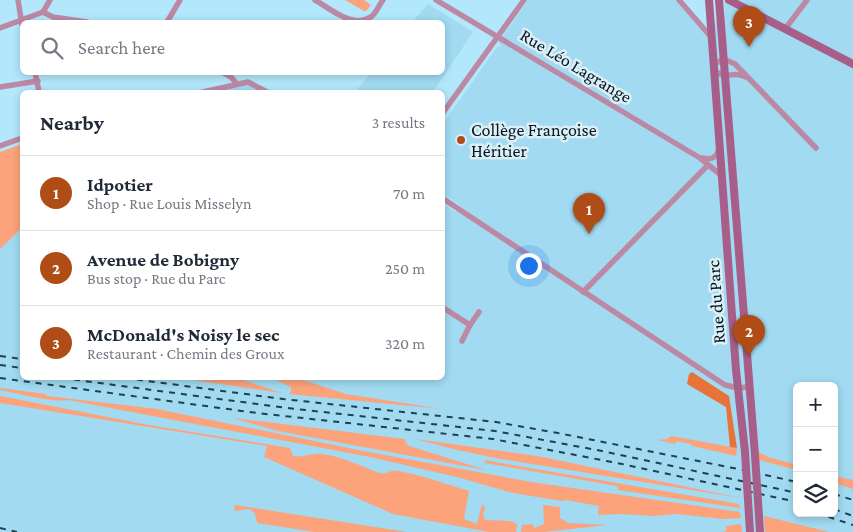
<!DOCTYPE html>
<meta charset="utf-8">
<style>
:root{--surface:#fff;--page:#f6f6f7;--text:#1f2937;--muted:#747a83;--line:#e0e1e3;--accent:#b04d17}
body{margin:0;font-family:"Crimson Pro",serif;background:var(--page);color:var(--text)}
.controls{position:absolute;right:15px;bottom:15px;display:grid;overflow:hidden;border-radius:8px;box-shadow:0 2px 8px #0003}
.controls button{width:45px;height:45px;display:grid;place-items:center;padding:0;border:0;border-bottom:1px solid var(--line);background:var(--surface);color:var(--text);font:25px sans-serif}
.you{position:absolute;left:528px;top:265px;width:18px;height:18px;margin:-12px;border:4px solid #fff;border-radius:50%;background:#1a73e8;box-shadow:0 0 0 8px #1a73e833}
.badge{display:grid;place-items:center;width:32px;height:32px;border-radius:50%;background:var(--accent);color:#fff;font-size:16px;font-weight:700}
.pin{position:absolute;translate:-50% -41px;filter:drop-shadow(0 1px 2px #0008)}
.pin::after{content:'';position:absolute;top:26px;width:18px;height:15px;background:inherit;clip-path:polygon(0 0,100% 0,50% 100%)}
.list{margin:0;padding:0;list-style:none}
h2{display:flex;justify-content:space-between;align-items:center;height:65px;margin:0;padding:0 20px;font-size:21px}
h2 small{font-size:16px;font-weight:400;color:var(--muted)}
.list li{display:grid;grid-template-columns:32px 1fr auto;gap:15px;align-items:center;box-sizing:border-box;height:75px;padding:0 20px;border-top:1px solid var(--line)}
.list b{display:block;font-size:19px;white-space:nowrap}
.list p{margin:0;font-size:16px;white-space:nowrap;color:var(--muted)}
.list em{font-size:16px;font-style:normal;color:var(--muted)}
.icon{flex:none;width:28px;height:28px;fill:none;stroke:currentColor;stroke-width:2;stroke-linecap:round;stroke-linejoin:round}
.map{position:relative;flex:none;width:853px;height:532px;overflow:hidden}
.search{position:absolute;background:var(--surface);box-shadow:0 2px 8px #0003;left:20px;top:20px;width:425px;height:55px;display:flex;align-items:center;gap:12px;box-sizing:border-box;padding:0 18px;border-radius:8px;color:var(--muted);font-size:19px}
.panel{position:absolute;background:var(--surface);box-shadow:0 2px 8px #0003;left:20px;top:90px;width:425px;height:290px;border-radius:8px}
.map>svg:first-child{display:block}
</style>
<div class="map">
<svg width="853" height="532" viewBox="0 0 853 532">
<rect width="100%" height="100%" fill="#b2e7fc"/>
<!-- built -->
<g fill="#a1daf1" fill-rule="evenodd">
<path d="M528,0H675L705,34L725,13L724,0H853V532H0V249L22,228V378H442L443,204L456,212L461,206L443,194V124L497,47L502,46L498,43ZM797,386H834V513H797Z"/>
<path d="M428,4L473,32L433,92H355L371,73L442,72V22H412Z"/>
<path d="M249,84L263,92H212Z"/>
</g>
<!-- green -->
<g fill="#fca37c">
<path d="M345,0H364L371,5L366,11H364Z"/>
<path d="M22,144V228L0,249V152Z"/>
<path d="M179,378H237L282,393Z"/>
<path d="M271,378H297L346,394L442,409L289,394L291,391V387Z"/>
<path d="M0,388L46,394L47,396L157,409L358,450L531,482L740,512L741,518L723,519L677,514L655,516L621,514L598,515L599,506L566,500L562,501L513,493L457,477L370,457L68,400C52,403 17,393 0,390Z"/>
<path d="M0,396L149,425L290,448L293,456C303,458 312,453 321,454C341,456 361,466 379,473C386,475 391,469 398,471C422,475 446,484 469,491L464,519L477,524L482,504L485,507L483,514L485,520L510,521L517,524L516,532H489L393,514L264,457L267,446L0,403Z"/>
<path d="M233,418L405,439L406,444L409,446L486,470L278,431Z"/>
<path d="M671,436L737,448L736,456L692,446L691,444L677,441L675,444L657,440L667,439Z"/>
<path d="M416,439L537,456L741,498L496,458L453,449Z"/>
<path d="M759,452L768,457L797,465V470L759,460Z"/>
<path d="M484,460L739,504L740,508L618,490L617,486L485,463Z"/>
<path d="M834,476L853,480V489L834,483Z"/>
<path d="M235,505L407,532H315L257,523C255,505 248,509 234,511Z"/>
<path d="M543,505L560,507V518L568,523L607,525L544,532H521L522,525L532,524L535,528L544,524Z"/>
<path d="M764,516L829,532H765Z"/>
<path d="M741,524L742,532H722L726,531V526Z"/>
</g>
<!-- forest -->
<path fill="#e87339" d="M692,372L729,396L737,448L730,447L726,407L687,384L689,374Z"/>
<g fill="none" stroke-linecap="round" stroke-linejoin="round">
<!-- street -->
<g stroke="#bc89a5" stroke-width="5.5">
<path d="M18,0L22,25"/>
<path d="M315,0C331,9 354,30 372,16C376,13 379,5 383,0"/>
<path d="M436,0L700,158L722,176"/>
<path d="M679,0L711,37"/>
<path d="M43,12L53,17L87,22"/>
<path d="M43,12L50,0"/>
<path d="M167,22L180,0"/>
<path d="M0,28L43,12"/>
<path d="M785,29L807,0"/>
<path d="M35,72L39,92"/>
<path d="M222,72L231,77L237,84"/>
<path d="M748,78C733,69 726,82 713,69L716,63L724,59L735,64L816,148"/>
<path d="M0,87L38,81"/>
<path d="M203,92L248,82L267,92"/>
<path d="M442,114L524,0"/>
<path d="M0,146L22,138"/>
<path d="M702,158C712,160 716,158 719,149"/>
<path d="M442,198L725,385L738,388L748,387"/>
<path d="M583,292L708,165"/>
<path d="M442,307L470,325"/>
<path d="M462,341L470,325L479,312"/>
</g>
<!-- secondary -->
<g stroke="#a75e89" stroke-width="8">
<path d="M709,0L736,370L745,452"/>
<path d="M719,0L755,455"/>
<path d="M729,0L853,64"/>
</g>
<!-- rail -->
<g stroke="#21404c" stroke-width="2" stroke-dasharray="6 6" stroke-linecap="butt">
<path d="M0,356L22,359"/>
<path d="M0,365L22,368"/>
<path d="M0,378L257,413L493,439L622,464L797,502"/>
<path d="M62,378L287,408L495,431L602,451L797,493"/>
<path d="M125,378L283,399L496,422L563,434L738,469L797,482"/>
<path d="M834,494L853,500"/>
<path d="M834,509L853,516"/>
<path d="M817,513L853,525"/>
<path d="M0,528L17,532"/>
</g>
<!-- secondary-bridge -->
<g stroke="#a75e89" stroke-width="8">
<path d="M745,452L750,532"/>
<path d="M755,455L760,532"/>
</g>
</g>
<!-- markers -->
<circle fill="#b04d17" stroke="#ddeef5" stroke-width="2" cx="461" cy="140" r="5"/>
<g text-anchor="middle" stroke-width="5" stroke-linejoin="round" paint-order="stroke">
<!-- street labels -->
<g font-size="18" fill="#001923" stroke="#ddeef5">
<text transform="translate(576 66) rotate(31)" y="6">Rue Léo Lagrange</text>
<text transform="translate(716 302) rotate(-94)" y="6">Rue du Parc</text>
</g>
<!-- poi labels -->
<g font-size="18" fill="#001923" stroke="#ddeef5" text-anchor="start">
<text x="471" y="136">Collège Françoise<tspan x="471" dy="21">Héritier</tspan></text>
</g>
</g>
</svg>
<div class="controls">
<button>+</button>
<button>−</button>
<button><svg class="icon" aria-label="layers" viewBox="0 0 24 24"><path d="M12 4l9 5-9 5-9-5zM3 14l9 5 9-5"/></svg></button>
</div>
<div class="you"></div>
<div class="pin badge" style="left:589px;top:234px">1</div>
<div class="pin badge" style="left:749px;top:356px">2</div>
<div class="pin badge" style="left:749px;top:47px">3</div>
<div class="search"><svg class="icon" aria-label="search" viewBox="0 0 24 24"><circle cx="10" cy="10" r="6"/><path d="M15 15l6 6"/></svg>Search here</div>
<section class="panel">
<h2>Nearby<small>3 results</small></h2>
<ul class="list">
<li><span class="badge">1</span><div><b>Idpotier</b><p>Shop · Rue Louis Misselyn</p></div><em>70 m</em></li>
<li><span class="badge">2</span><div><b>Avenue de Bobigny</b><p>Bus stop · Rue du Parc</p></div><em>250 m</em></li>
<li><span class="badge">3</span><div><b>McDonald's Noisy le sec</b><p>Restaurant · Chemin des Groux</p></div><em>320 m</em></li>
</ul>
</section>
</div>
